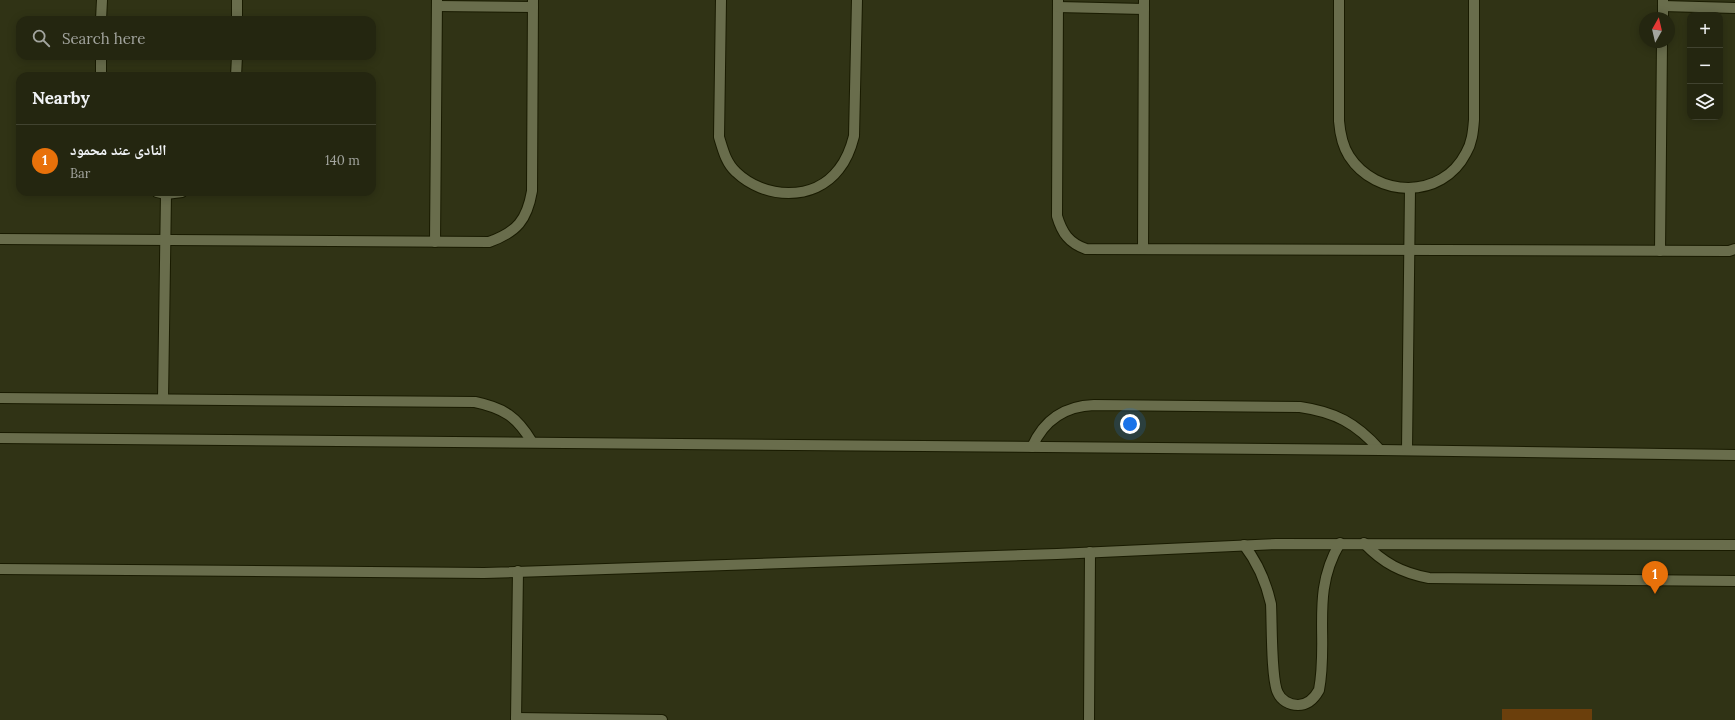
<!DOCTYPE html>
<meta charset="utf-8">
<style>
:root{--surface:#242610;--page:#2c2e19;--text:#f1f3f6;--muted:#a3a59f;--line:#414330;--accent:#95b2f1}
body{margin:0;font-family:Lora,"Noto Naskh Arabic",serif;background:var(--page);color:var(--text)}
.controls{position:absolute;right:12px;top:12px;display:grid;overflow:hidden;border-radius:8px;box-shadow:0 2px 10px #0003}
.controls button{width:36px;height:36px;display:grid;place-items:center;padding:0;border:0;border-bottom:1px solid var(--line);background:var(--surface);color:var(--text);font:20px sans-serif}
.compass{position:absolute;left:1639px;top:12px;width:36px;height:36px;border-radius:50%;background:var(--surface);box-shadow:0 2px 10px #0003;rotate:8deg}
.you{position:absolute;left:1130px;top:424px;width:14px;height:14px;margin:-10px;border:3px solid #fff;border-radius:50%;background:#1a73e8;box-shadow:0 0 0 6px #1a73e833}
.badge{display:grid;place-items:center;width:26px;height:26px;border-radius:50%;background:var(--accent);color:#fff;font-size:13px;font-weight:700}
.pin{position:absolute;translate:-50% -33px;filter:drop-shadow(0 1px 2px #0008)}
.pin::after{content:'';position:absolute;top:21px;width:14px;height:12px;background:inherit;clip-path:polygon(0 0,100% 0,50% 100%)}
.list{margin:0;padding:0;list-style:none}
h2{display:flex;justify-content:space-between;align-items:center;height:52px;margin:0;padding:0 16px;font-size:17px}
h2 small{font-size:13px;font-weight:400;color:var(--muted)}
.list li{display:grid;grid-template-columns:26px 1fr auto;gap:12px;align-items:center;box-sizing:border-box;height:72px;padding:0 16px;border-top:1px solid var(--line)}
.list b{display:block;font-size:15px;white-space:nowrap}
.list p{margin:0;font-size:13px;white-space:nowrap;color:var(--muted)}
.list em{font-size:13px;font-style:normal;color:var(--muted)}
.icon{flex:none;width:22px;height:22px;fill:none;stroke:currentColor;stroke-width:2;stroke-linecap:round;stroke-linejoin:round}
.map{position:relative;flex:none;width:1735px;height:720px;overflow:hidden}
.search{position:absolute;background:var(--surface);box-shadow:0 2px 10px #0003;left:16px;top:16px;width:360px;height:44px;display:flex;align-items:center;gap:10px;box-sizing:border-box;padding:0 14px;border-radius:12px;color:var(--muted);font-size:15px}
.panel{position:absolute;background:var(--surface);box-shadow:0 2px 10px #0003;left:16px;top:72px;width:360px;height:124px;border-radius:12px}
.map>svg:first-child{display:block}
</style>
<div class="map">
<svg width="1735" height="720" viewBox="0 0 1735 720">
<rect width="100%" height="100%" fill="#303315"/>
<!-- green -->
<rect fill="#6b3f0c" x="1502" y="709" width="90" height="11"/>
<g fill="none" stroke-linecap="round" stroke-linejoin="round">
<!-- lane casing -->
<g stroke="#191b00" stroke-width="12">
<g id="lane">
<path d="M1032,447C1044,420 1064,406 1094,405L1300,407C1335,412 1356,423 1380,450"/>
<path d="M1364,543C1383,563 1402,573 1429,578L1735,581"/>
<path d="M1244,545C1258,563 1266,582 1271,604C1272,621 1271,681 1278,693C1281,700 1289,705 1298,705C1308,705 1314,699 1319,690C1329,638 1310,593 1340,543"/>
</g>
</g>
<!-- street casing -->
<g stroke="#191b00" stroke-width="12">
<g id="street">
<path d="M721,0L719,137C723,150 726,163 736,172C764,199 814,202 839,169C847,159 851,148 854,136L857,0"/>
<path d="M1058,0L1057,216C1062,233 1069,243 1086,249L1729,251L1735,249"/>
<path d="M1339,0V121C1340,133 1342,145 1349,156C1376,198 1442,200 1466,153C1472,143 1473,132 1474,120V0"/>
<path d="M437,6L533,7"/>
<path d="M1663,6L1735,8"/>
<path d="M1058,7L1144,9"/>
<path d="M1663,18V0"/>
<path d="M101,20L102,0"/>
<path d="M237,20V0"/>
<path d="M101,76V56"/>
<path d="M236,76L237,56"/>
<path d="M157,192L166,194L182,192"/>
<path d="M0,239L489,242C517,232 527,220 532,191L533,0"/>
<path d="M435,242L437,0"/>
<path d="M1143,249L1144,0"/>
<path d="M1660,251L1662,42"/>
<path d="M0,398L475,402C504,408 517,417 532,442"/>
<path d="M163,399L166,194"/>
<path d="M0,438L1380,450L1735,455"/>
<path d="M1407,450L1410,189"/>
<path d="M0,569L484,573L1057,554L1276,544L1735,545"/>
<path d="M516,718L662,720"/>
<path d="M516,720L518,571"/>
<path d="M1089,720L1090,552"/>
</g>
</g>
<!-- lane -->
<use href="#lane" stroke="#696d4c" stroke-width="10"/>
<!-- street -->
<use href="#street" stroke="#696d4c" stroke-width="10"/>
</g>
</svg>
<div class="controls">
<button>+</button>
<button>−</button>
<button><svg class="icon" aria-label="layers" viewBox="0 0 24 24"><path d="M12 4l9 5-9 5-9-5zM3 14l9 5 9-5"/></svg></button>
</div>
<svg class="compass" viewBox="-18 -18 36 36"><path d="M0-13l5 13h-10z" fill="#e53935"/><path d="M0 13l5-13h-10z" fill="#a3a59f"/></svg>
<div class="you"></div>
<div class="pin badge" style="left:1655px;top:594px;background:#e8710a">1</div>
<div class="search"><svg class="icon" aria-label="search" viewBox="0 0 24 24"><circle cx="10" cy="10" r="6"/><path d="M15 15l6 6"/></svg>Search here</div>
<section class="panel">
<h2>Nearby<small></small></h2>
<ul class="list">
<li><span class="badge" style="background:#e8710a">1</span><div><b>النادى عند محمود</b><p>Bar</p></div><em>140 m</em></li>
</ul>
</section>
</div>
